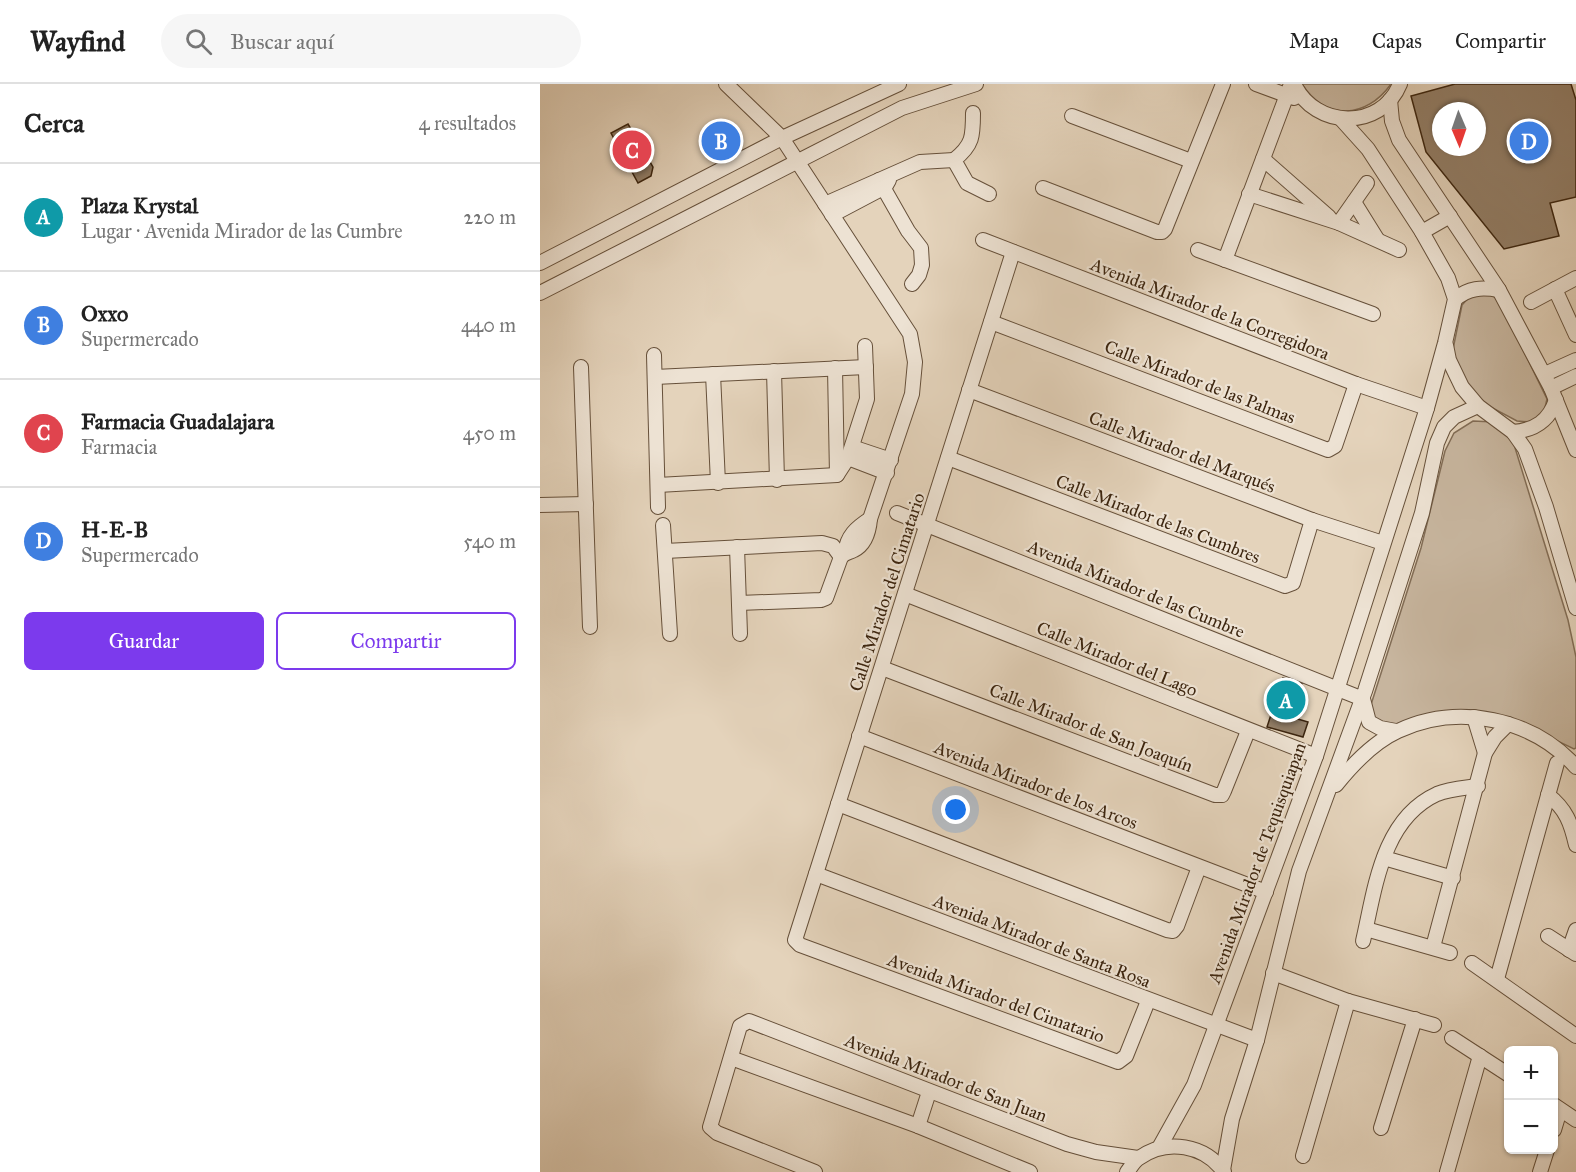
<!DOCTYPE html>
<html lang="es">
<meta charset="utf-8">
<style>
:root{--surface:#fff;--page:#f6f6f6;--text:#222;--muted:#767676;--line:#e0e0e0;--accent:#7c3aed}
body{margin:0;font-family:"IM FELL Great Primer",serif;background:var(--page);color:var(--text)}
.controls{position:absolute;right:18px;bottom:18px;display:grid;overflow:hidden;border-radius:9px;box-shadow:0 2px 4px #0004}
.controls button{width:54px;height:54px;display:grid;place-items:center;padding:0;border:0;border-bottom:2px solid var(--line);background:var(--surface);color:var(--text);font:30px sans-serif}
.compass{position:absolute;left:892px;top:18px;width:54px;height:54px;border-radius:50%;background:var(--surface);box-shadow:0 2px 4px #0004;rotate:178deg}
.you{position:absolute;left:416px;top:726px;width:21px;height:21px;margin:-15px;border:4px solid #fff;border-radius:50%;background:#1a73e8;box-shadow:0 0 0 9px #1a73e833}
.badge{display:grid;place-items:center;width:39px;height:39px;border-radius:50%;background:var(--accent);color:#fff;font-size:20px;font-weight:700}
.pin{position:absolute;translate:-50% -50%;border:3px solid #fff;box-shadow:0 2px 6px #0006}
.list{margin:0;padding:0;list-style:none}
h2{display:flex;justify-content:space-between;align-items:center;height:78px;margin:0;padding:0 24px;font-size:26px}
h2 small{font-size:20px;font-weight:400;color:var(--muted)}
.list li{display:grid;grid-template-columns:39px 1fr auto;gap:18px;align-items:center;box-sizing:border-box;height:108px;padding:0 24px;border-top:2px solid var(--line)}
.list b{display:block;font-size:22px;white-space:nowrap}
.list p{margin:0;font-size:20px;white-space:nowrap;color:var(--muted)}
.list em{font-size:20px;font-style:normal;color:var(--muted)}
.actions{display:flex;gap:12px;padding:18px 24px}
.actions a{flex:1;padding:14px 0;border:2px solid var(--accent);border-radius:9px;text-align:center;font-size:21px;color:var(--accent)}
.actions .main{background:var(--accent);color:#fff}
.icon{flex:none;width:33px;height:33px;fill:none;stroke:currentColor;stroke-width:2;stroke-linecap:round;stroke-linejoin:round}
.map{position:relative;flex:none;width:1036px;height:1088px;overflow:hidden}
header{display:flex;align-items:center;gap:36px;box-sizing:border-box;height:84px;padding:0 30px;background:var(--surface);border-bottom:2px solid var(--line)}
header strong{font-size:28px}
nav{display:flex;gap:33px;margin-inline-start:auto;font-size:21px}
.search{width:420px;height:54px;background:var(--page);display:flex;align-items:center;gap:15px;box-sizing:border-box;padding:0 21px;border-radius:33px;color:var(--muted);font-size:22px}
main{display:flex}
aside{flex:1;background:var(--surface)}
.map>svg:first-child{display:block}
</style>
<header>
<strong>Wayfind</strong>
<div class="search"><svg class="icon" aria-label="search" viewBox="0 0 24 24"><circle cx="10" cy="10" r="6"/><path d="M15 15l6 6"/></svg>Buscar aquí</div>
<nav><a>Mapa</a><a>Capas</a><a>Compartir</a></nav>
</header>
<main>
<aside>
<h2>Cerca<small>4 resultados</small></h2>
<ul class="list">
<li><span class="badge" style="background:#0f9aa8">A</span><div><b>Plaza Krystal</b><p>Lugar · Avenida Mirador de las Cumbre</p></div><em>220 m</em></li>
<li><span class="badge" style="background:#3f7fe0">B</span><div><b>Oxxo</b><p>Supermercado</p></div><em>440 m</em></li>
<li><span class="badge" style="background:#e0444e">C</span><div><b>Farmacia Guadalajara</b><p>Farmacia</p></div><em>450 m</em></li>
<li><span class="badge" style="background:#3f7fe0">D</span><div><b>H-E-B</b><p>Supermercado</p></div><em>540 m</em></li>
</ul>
<div class="actions"><a class="main">Guardar</a><a>Compartir</a></div>
</aside>
<div class="map">
<svg width="1036" height="1088" viewBox="0 0 1036 1088">
<rect width="100%" height="100%" fill="#e4d3bb"/>
<filter id="stains"><feTurbulence type="fractalNoise" baseFrequency=".00333" numOctaves="4"/><feColorMatrix values="0 0 0 0 .2 0 0 0 0 .09 0 0 0 0 .02 0 0 0 .5 -.17"/></filter>
<radialGradient id="worn" r=".72"><stop offset=".6" stop-color="#630" stop-opacity="0"/><stop offset="1" stop-color="#630" stop-opacity=".3"/></radialGradient>
<!-- green -->
<g fill="#c7b59e" stroke="#826d56" stroke-width="1.5">
<path d="M762,0H851C826,35 786,37 762,0Z"/>
<path d="M943,208L955,213L967,233L1007,315L1004,328L991,338L977,337L943,319L922,297L913,265L922,221L931,211Z"/>
<path d="M933,337L954,338L972,354L1028,536L1036,573V664L1034,665L968,633L906,628L849,645L828,630L881,464L905,367L914,349Z"/>
</g>
<!-- building -->
<g fill="#937f68" stroke="#3c250f" stroke-width="1.5" fill-rule="evenodd">
<path d="M915,0H1031L1036,16V113L1010,119L1019,152L964,165L886,68L871,12ZM901,27H937V63H901Z"/>
<path d="M88,40L113,83L111,92L98,99L71,49Z"/>
<path d="M187,45L194,59L176,69L168,55Z"/>
<path d="M743,594L762,599L751,633L768,638L763,653L727,643Z"/>
</g>
<g fill="none" stroke-linecap="round" stroke-linejoin="round">
<!-- minor casing -->
<g stroke="#66503a" stroke-width="16">
<g id="minor">
<path d="M186,0L242,54L370,250L375,278L372,310L330,435C329,447 326,460 314,466C309,469 306,468 301,473L286,514L281,516L199,519"/>
<path d="M716,0L754,14"/>
<path d="M754,0C775,45 841,47 860,0"/>
<path d="M850,16L852,37L859,56L959,206L1011,304L1036,366"/>
<path d="M433,29C433,52 433,61 414,76L427,99L449,110"/>
<path d="M532,32L651,77"/>
<path d="M723,75L789,133"/>
<path d="M339,96L368,147L381,164L382,181L379,191L372,200"/>
<path d="M503,104L617,148H622L625,145L683,0"/>
<path d="M709,110L799,139L859,166"/>
<path d="M814,118L837,155"/>
<path d="M285,120L380,78L414,76"/>
<path d="M292,131L345,103L349,96"/>
<path d="M799,139L827,99"/>
<path d="M882,148L910,132"/>
<path d="M443,156L816,300L887,324"/>
<path d="M658,166L833,230"/>
<path d="M473,168L255,856L260,861L578,978L586,972L608,917"/>
<path d="M685,176L751,0"/>
<path d="M0,179L242,54L359,0"/>
<path d="M1015,205L1036,251"/>
<path d="M0,209L362,24L436,0"/>
<path d="M915,215C929,204 941,203 959,206"/>
<path d="M991,218L1036,194"/>
<path d="M451,238L788,366L795,362L816,300"/>
<path d="M906,261L909,276L922,303L938,322L973,348L985,365L1006,423L1036,524"/>
<path d="M114,271L118,423"/>
<path d="M41,283L50,543"/>
<path d="M295,284L297,391"/>
<path d="M234,287L237,396"/>
<path d="M173,290L178,399"/>
<path d="M1005,290L1036,276"/>
<path d="M115,293L326,283"/>
<path d="M1011,304L1036,292"/>
<path d="M429,306L772,436L843,459"/>
<path d="M973,348C995,346 1009,337 1016,316"/>
<path d="M312,363L351,376"/>
<path d="M308,374L347,389"/>
<path d="M408,374L745,502L753,499L772,436"/>
<path d="M118,401L297,391L308,374L327,315L325,262"/>
<path d="M0,421L46,420"/>
<path d="M357,429L823,615L829,638L840,644L856,647"/>
<path d="M123,441L130,550"/>
<path d="M197,463L200,550"/>
<path d="M125,467L282,459L293,462L301,473"/>
<path d="M305,469C307,452 316,444 330,435"/>
<path d="M365,510L776,672"/>
<path d="M342,584L675,711H682L684,707L708,647"/>
<path d="M934,633L945,669"/>
<path d="M319,652L726,808"/>
<path d="M796,701C812,681 834,658 858,647C918,619 992,634 1036,683"/>
<path d="M1008,711C1026,725 1031,739 1036,761"/>
<path d="M298,720L627,846L633,847L637,842L659,783"/>
<path d="M844,774L913,794"/>
<path d="M276,790L717,956"/>
<path d="M826,845L910,869"/>
<path d="M1008,852L1036,870"/>
<path d="M823,857C835,805 842,735 897,710C909,705 925,704 938,702"/>
<path d="M893,863L945,669L955,653L968,640"/>
<path d="M1029,866L1036,846"/>
<path d="M932,879L1036,952"/>
<path d="M733,889L808,917L894,941"/>
<path d="M957,895L1017,679"/>
<path d="M912,954L969,991"/>
<path d="M191,974L378,1042L490,1088"/>
<path d="M1014,1021L1036,1036"/>
<path d="M378,1042L389,1008"/>
<path d="M841,1044L875,935"/>
<path d="M1014,1046L1020,1026"/>
<path d="M619,1064L654,1001L776,672L887,324L905,259L915,215L908,194L882,148L828,65L801,35"/>
<path d="M763,1072L808,917"/>
<path d="M683,1086L692,1035L717,956L759,787L825,607L882,429L897,359L904,343L914,333L938,322"/>
<path d="M275,1088L177,1049L170,1043L200,942L209,937L527,1060L556,1068L598,1074"/>
<path d="M587,1088C591,1083 594,1077 599,1074C627,1054 665,1061 684,1088"/>
<path d="M907,1088L940,972"/>
<path d="M1000,1088L1007,1066"/>
</g>
</g>
<!-- minor -->
<use href="#minor" stroke="#ede2d3" stroke-width="14"/>
</g>
<g text-anchor="middle" stroke-width="4.5" stroke-linejoin="round" paint-order="stroke">
<!-- street labels -->
<g font-size="18" fill="#3c250f" stroke="#ede2d3">
<text transform="translate(670 225) rotate(21)" y="6">Avenida Mirador de la Corregidora</text>
<text transform="translate(660 298) rotate(21)" y="6">Calle Mirador de las Palmas</text>
<text transform="translate(642 368) rotate(21)" y="6">Calle Mirador del Marqués</text>
<text transform="translate(618 435) rotate(21)" y="6">Calle Mirador de las Cumbres</text>
<text transform="translate(596 505) rotate(22)" y="6">Avenida Mirador de las Cumbre</text>
<text transform="translate(347 508) rotate(-72)" y="6">Calle Mirador del Cimatario</text>
<text transform="translate(577 575) rotate(22)" y="6">Calle Mirador del Lago</text>
<text transform="translate(551 644) rotate(21)" y="6">Calle Mirador de San Joaquín</text>
<text transform="translate(496 701) rotate(21)" y="6">Avenida Mirador de los Arcos</text>
<text transform="translate(717 779) rotate(-70)" y="6">Avenida Mirador de Tequisquiapan</text>
<text transform="translate(502 857) rotate(21)" y="6">Avenida Mirador de Santa Rosa</text>
<text transform="translate(456 914) rotate(20)" y="6">Avenida Mirador del Cimatario</text>
<text transform="translate(406 994) rotate(21)" y="6">Avenida Mirador de San Juan</text>
</g>
</g>
<rect width="100%" height="100%" filter="url(#stains)"/>
<rect width="100%" height="100%" fill="url(#worn)"/>
</svg>
<div class="controls">
<button>+</button>
<button>−</button>
</div>
<svg class="compass" viewBox="-18 -18 36 36"><path d="M0-13l5 13h-10z" fill="#e53935"/><path d="M0 13l5-13h-10z" fill="#767676"/></svg>
<div class="you"></div>
<div class="pin badge" style="left:746px;top:616px;background:#0f9aa8">A</div>
<div class="pin badge" style="left:181px;top:57px;background:#3f7fe0">B</div>
<div class="pin badge" style="left:92px;top:66px;background:#e0444e">C</div>
<div class="pin badge" style="left:989px;top:57px;background:#3f7fe0">D</div>
</div>
</main>
